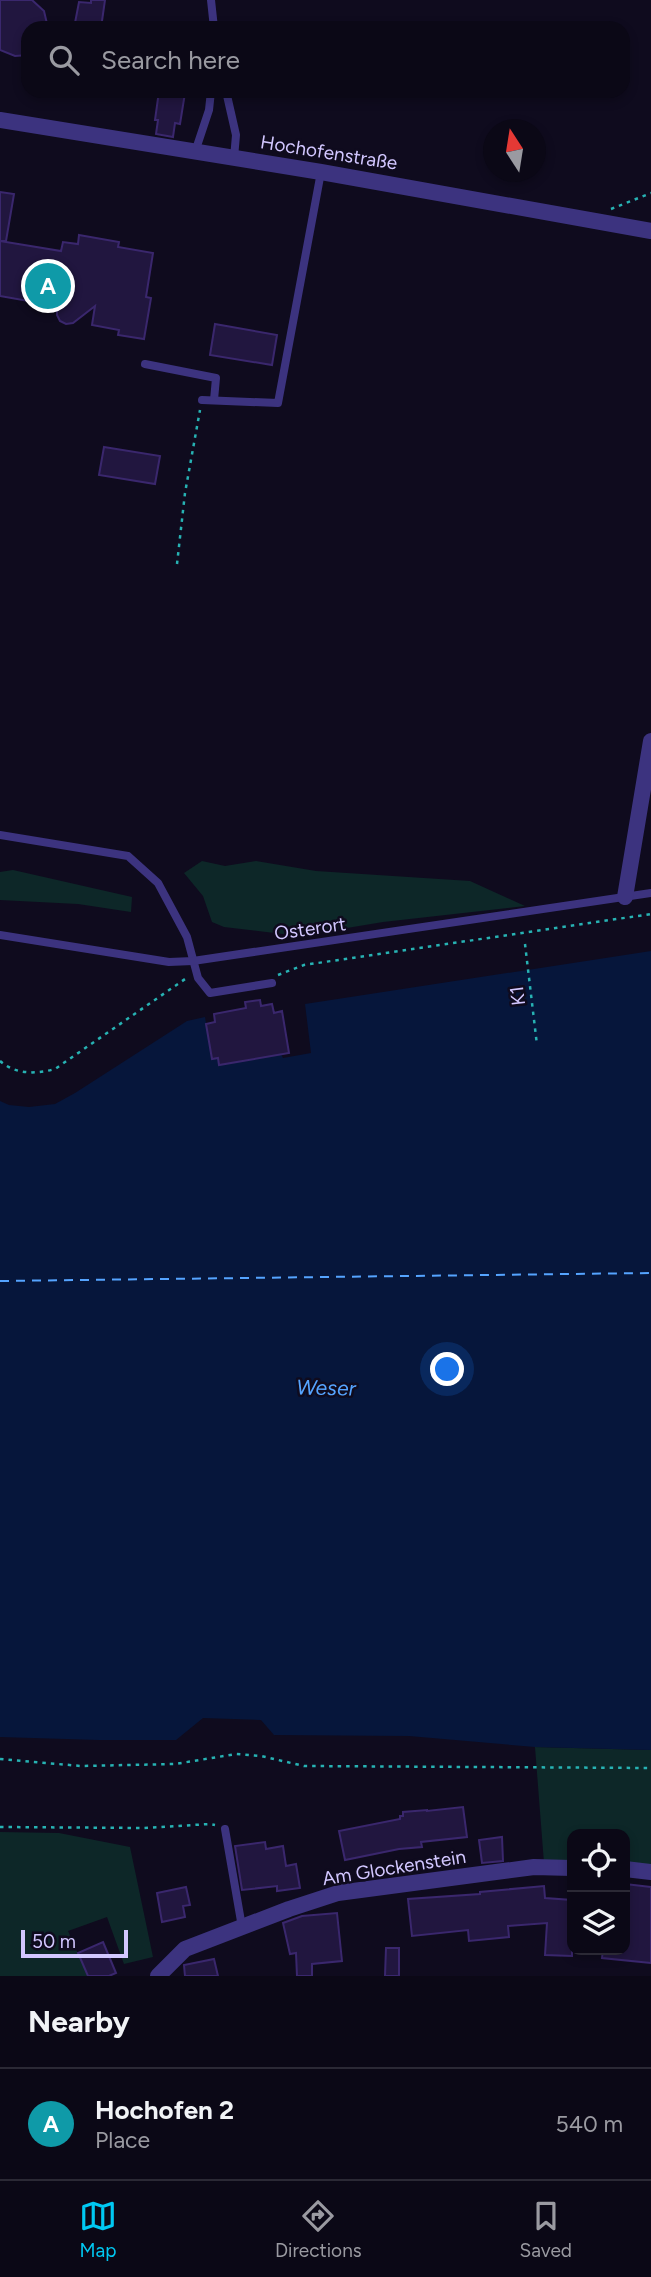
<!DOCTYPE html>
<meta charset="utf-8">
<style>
:root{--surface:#0b0816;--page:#191623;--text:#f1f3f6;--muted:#9a9aa1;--line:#2b2935;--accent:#00c8f2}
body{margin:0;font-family:Figtree,sans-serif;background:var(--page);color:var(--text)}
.controls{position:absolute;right:21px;bottom:21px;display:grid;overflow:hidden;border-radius:14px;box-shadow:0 4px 10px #0003}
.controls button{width:63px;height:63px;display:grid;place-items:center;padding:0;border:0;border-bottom:2px solid var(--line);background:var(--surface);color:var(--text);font:35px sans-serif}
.compass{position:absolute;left:483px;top:119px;width:63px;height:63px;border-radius:50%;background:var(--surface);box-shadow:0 4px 10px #0003;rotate:348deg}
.scale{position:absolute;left:21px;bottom:18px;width:107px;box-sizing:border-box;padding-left:7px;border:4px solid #d2c7ff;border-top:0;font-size:19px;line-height:24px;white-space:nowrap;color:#d2c7ff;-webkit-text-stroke:5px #0f0b1e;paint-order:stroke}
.you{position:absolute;left:448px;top:1370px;width:24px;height:24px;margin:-18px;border:5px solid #fff;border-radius:50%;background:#1a73e8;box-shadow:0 0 0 10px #1a73e833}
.badge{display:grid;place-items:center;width:46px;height:46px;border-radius:50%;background:var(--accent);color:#fff;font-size:23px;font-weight:700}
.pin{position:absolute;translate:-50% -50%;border:4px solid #fff;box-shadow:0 2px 7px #0006}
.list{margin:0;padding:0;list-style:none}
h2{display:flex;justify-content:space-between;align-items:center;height:91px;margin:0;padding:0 28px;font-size:30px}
h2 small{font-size:23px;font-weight:400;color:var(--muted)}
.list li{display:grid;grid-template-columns:46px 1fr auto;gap:21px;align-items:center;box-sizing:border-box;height:112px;padding:0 28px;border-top:2px solid var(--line)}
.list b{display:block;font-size:26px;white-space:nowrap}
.list p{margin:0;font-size:23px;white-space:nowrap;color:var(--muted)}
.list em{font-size:23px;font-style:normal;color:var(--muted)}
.icon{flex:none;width:38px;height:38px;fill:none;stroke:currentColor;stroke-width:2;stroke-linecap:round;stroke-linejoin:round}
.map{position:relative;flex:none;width:651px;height:1976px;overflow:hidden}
.search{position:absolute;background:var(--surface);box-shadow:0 4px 10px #0003;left:21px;right:21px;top:21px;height:77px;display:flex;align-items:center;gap:18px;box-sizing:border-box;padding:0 24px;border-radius:21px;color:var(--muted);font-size:26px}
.sheet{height:203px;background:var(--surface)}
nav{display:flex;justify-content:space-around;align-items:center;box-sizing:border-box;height:98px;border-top:2px solid var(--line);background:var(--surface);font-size:19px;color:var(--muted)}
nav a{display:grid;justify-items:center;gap:4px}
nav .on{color:var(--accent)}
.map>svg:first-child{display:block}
</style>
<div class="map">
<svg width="651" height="1976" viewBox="0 0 651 1976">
<rect width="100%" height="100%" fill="#0f0b1e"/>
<!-- green -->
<g fill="#0d2728">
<path d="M202,861L225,866L256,861L316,871L470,881L525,906L383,922L299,936L224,927L212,922L203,896L184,873Z"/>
<path d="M13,870L132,897L131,912L78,904L0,900V872Z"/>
<path d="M535,1747L651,1750V1865L625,1862V1834H572V1862L544,1863Z"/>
<path d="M0,1832L59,1833L130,1847L153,1957L124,1964L107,1917L68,1931L88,1976H0Z"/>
</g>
<!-- water -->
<path fill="#06163b" d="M651,951V1750L535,1747L409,1736L274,1735L261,1720L203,1718L176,1740H99L0,1737V1101L9,1105L29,1107L55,1104L75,1093L187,1021L205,1017L212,1059L218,1058L219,1064L281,1054L283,1058L311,1053L305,1004Z"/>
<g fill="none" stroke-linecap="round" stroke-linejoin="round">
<!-- ferry -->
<path stroke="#55a4ff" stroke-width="2" stroke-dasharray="9 7" stroke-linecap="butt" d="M0,1281L651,1273"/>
</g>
<!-- building -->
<g fill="#21163f" stroke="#3a276d" stroke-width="2">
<path d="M0,0H32L44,11L48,28H28V55L15,56L0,50Z"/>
<path d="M91,0H105L101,28H74L79,2L91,3Z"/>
<path d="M159,91L185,93L180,124L175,123L173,137L156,134L158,120H155Z"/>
<path d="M0,192L14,194L6,241H0Z"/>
<path d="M79,235L119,242L118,247L153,253L146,297L151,298L144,339L118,335L119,330L92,325L95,306L73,323L66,324L60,321L57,315V306L0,296V241L61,251L63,242L78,244Z"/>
<path d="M215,324L277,335L272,365L210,355Z"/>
<path d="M104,447L160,456L155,484L99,475Z"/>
<path d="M260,1000L261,1006L272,1004L274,1013L282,1011L289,1053L219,1065L218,1058L212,1059L206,1024L215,1022L214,1014L246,1008L245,1002Z"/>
<path d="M463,1807L467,1837L421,1842L422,1847L399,1849L345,1860L339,1831L400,1819V1816H403V1812L427,1810V1811Z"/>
<path d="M502,1837L503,1861L482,1863L479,1840Z"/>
<path d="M265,1842L266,1849L283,1846L286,1866L296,1864L300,1888L277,1891V1886L242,1890L235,1846Z"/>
<path d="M625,1884L651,1887V1963L602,1958L603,1950H625Z"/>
<path d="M544,1886L545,1898L572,1900V1956L545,1955L547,1923L508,1926L509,1937L469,1941L468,1930L412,1936L408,1899L480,1894V1892Z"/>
<path d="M186,1887L190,1905L183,1906L185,1917L162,1922L157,1893Z"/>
<path d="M337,1913L342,1961L312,1964V1976H297L296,1953L290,1954L283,1923L302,1916Z"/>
<path d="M103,1942L116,1973L109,1976H88L78,1953Z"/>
<path d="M386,1948H399V1976H385Z"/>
<path d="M214,1959L218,1976H185L184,1965Z"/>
</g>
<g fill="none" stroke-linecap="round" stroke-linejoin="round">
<!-- path -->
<g stroke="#27b2b3" stroke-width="2.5" stroke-dasharray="3.5 5" stroke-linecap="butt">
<path d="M611,209L651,193"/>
<path d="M177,564L185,493L200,410"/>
<path d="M525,944L537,1045"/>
<path d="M278,975L304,965L651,914"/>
<path d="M0,1061C16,1075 36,1074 55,1069L188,977"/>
<path d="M0,1759L81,1766L175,1764L236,1754L261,1756L304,1766L651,1768"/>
<path d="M0,1827L143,1828L210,1824L215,1825"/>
</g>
<!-- service -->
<g stroke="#3c337f" stroke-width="8">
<path d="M211,0L214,28"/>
<path d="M226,91L236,135L234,158"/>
<path d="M195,152L209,110L211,91"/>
<path d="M145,364L216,378L214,400"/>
<path d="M202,400L278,403L321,172"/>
<path d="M0,835L128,856L158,883L187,937L198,978L210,993L272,983"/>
<path d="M0,935L169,962L193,961L651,893"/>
<path d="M225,1829L242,1927"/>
</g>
<!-- minor -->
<g stroke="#3c337f" stroke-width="16">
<path d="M0,120L321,172L651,231"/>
<path d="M625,897L651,741"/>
<path d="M625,1869L651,1872"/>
<path d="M158,1976L185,1949L289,1909L338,1893L534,1867L572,1868"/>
</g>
</g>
<g text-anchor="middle" stroke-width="5" stroke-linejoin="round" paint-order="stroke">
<!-- street labels -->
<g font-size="19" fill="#d2c7ff" stroke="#0f0b1e">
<text transform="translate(329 152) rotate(9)" y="7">Hochofenstraße</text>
<text transform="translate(310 928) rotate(-8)" y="7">Osterort</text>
<text transform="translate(517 996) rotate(-97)" y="7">K1</text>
<text transform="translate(394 1867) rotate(-9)" y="7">Am Glockenstein</text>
</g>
<!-- water labels -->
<g font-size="21" font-style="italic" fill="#55a4ff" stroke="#0f0b1e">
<text transform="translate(326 1388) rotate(1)" y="7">Weser</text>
</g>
</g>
</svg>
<div class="controls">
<button><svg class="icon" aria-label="locate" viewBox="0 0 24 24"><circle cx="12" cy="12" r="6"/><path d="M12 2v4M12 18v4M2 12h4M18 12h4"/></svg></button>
<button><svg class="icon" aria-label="layers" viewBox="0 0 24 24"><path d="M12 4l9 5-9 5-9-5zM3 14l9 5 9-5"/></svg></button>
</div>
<svg class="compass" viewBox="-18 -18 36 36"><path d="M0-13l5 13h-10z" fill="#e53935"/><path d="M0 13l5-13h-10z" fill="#9a9aa1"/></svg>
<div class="scale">50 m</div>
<div class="you"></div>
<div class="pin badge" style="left:48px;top:286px;background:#0f9aa8">A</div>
<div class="search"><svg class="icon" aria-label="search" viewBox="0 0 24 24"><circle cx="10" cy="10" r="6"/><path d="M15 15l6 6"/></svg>Search here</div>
</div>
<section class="sheet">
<h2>Nearby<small></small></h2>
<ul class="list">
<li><span class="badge" style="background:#0f9aa8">A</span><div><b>Hochofen 2</b><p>Place</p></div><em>540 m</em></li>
</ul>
</section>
<nav>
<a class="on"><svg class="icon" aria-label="map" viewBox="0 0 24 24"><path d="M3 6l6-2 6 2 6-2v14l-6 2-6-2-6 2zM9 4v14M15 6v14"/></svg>Map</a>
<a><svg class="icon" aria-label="directions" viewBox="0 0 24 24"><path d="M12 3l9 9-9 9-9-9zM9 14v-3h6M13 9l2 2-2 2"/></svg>Directions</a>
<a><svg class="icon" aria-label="saved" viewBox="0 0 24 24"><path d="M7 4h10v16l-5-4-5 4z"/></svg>Saved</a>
</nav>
